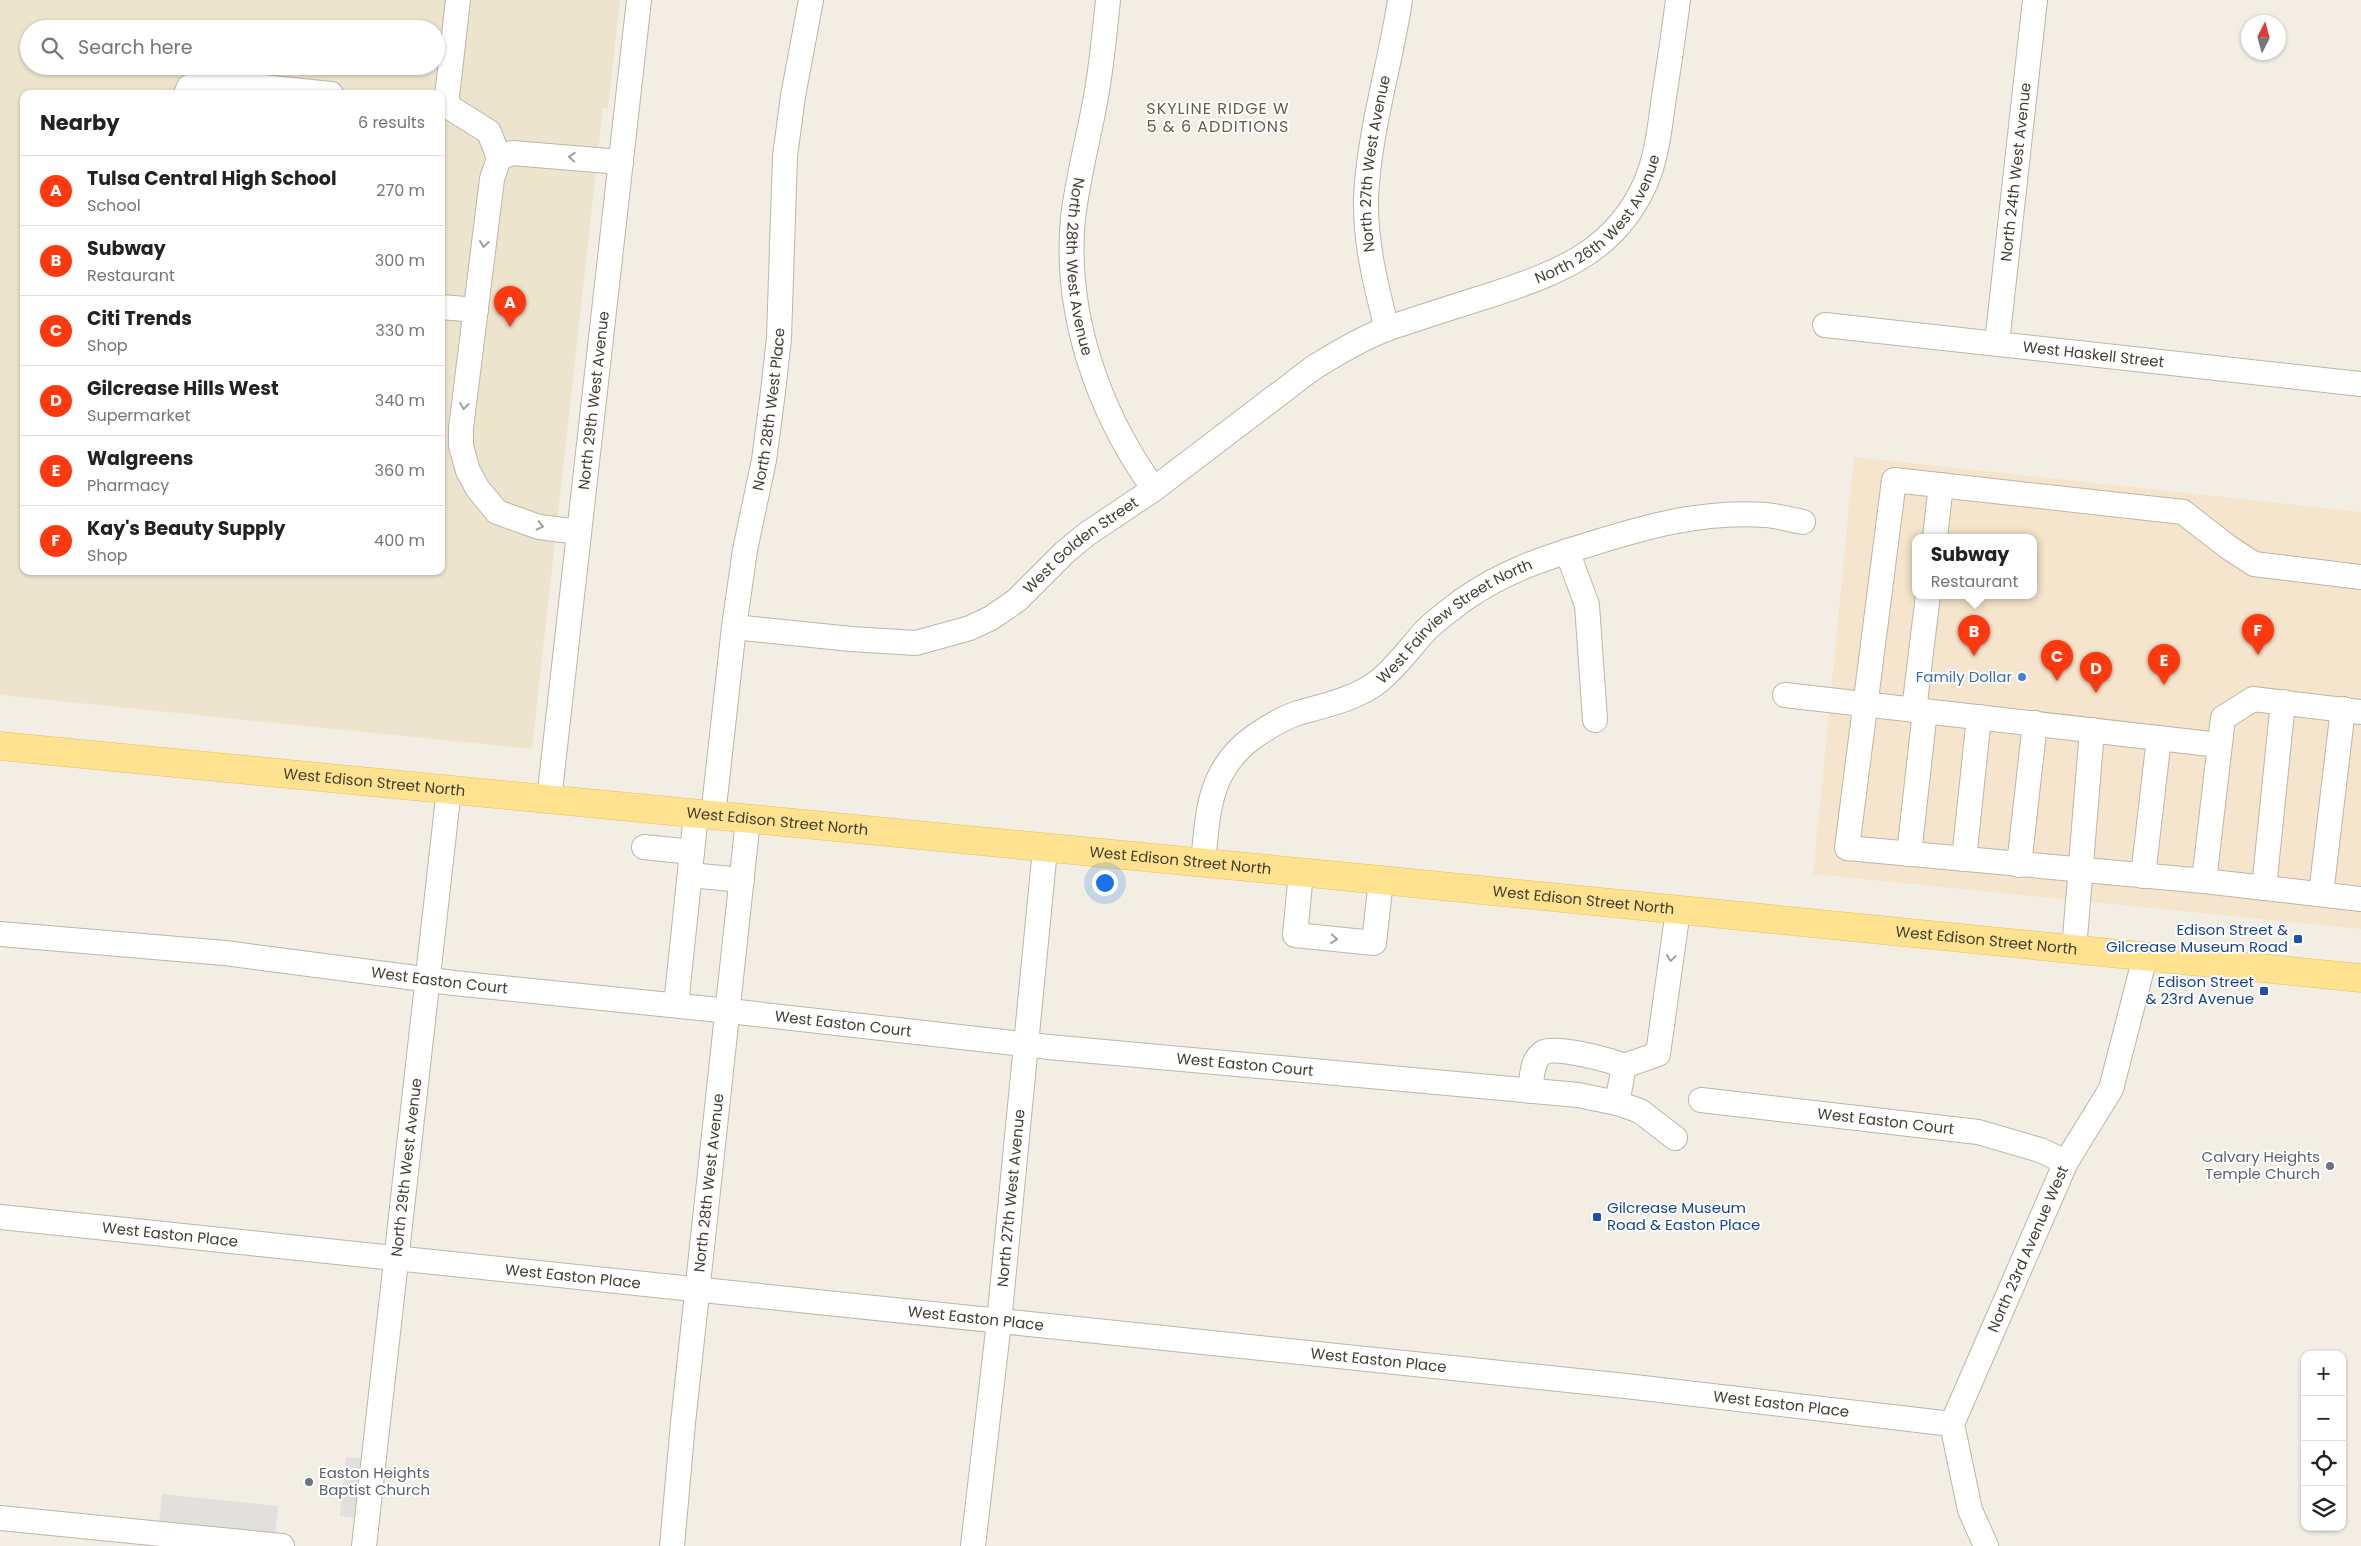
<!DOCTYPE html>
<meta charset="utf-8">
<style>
:root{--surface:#fff;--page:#f2f2f2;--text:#222;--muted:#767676;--line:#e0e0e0;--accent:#ff380d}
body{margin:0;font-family:Poppins,sans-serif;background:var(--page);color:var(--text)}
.controls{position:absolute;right:15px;bottom:15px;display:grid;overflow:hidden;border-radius:10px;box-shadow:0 1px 4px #0004}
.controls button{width:45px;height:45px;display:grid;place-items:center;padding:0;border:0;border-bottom:1px solid var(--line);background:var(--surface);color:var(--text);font:25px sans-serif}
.compass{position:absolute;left:2241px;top:15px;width:45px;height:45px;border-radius:50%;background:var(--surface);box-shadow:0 1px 4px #0004;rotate:6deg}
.you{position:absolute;left:1104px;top:882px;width:18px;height:18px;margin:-12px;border:4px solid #fff;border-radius:50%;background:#1a73e8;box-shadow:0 0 0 8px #1a73e833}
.badge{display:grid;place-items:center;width:32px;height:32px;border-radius:50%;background:var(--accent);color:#fff;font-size:16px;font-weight:700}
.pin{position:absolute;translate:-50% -41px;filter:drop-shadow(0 1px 2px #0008)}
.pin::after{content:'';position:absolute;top:26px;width:18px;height:15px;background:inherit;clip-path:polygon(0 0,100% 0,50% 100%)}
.popup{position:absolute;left:1912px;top:534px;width:125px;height:65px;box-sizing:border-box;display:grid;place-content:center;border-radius:10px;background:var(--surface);filter:drop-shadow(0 1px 4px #0005);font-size:16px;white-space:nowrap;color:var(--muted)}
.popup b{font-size:19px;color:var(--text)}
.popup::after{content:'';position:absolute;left:50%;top:100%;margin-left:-10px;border:10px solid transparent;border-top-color:var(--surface)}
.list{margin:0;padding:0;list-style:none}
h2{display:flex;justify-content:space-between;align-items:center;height:65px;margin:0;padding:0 20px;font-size:21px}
h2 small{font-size:16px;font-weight:400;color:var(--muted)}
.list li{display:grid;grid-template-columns:32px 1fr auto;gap:15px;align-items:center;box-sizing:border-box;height:70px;padding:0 20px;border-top:1px solid var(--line)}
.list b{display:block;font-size:19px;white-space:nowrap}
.list p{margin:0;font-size:16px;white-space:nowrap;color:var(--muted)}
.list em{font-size:16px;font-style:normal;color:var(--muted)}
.icon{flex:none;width:28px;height:28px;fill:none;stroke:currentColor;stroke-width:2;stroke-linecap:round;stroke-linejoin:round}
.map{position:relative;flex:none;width:2361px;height:1546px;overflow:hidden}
.search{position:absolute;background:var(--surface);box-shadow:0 1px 4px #0004;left:20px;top:20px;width:425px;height:55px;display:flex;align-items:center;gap:12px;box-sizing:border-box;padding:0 18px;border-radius:28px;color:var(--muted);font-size:19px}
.panel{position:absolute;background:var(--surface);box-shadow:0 1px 4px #0004;left:20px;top:90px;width:425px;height:485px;border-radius:10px}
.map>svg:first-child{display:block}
</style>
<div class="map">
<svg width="2361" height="1546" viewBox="0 0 2361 1546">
<rect width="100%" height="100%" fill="#f2eee3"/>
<!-- commercial -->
<path fill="#f5e5cc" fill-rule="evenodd" d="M1854,457L2361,512V929L1813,874ZM1915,537H2033V595H1915Z"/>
<!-- education -->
<path fill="#ece4cc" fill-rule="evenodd" d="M0,0H620L608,108H603L532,749L0,695ZM29,29H436V66H29ZM24,94H441V571H24Z"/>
<!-- parking -->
<g fill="#e2e0dc">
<path d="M346,1457L361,1458L354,1518L340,1516Z"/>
<path d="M162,1494L278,1506L275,1535L159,1523Z"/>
</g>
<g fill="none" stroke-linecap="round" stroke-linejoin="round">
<!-- minor casing -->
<g stroke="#bdb6a5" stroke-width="26">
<g id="minor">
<path id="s1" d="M1108,0C1105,30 1102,61 1097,91C1090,133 1078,175 1073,218C1064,313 1098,412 1154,489"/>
<path d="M186,94L189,87L204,81L331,94"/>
<path d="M441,104L446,105L489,132L499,158"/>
<path d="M446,105L458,0"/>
<path d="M441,307L476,310"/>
<path id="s2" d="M1825,325L2361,384"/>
<path id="s3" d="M1387,329C1376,286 1365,243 1366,198C1369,132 1390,66 1400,0"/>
<path id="s4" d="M1997,343L2035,0"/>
<path d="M579,532L539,527L497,512L478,489L468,471L461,446V428L492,179L499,158L512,153L621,162"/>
<path d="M1935,537L1941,485"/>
<path d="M1567,551L1587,605L1595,720"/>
<path d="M2361,577L2254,564L2228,547L2183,512L1894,480L1847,848L2204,881L2361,899"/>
<path id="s5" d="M734,627L851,639L916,643L970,628L991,618L1017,600L1065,552L1087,534L1154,489L1313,368C1337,353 1362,338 1389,328C1424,316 1459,305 1494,294C1560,272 1616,251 1646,182C1657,156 1660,126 1664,97C1669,65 1674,32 1678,0"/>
<path d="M1785,695L2219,745"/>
<path d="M1914,710L1928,595"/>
<path id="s6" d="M549,800L639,0"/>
<path id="s7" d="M713,816L734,627L745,550L764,460L773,392L779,338L785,156L793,96L811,0"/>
<path d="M644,847L692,852"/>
<path d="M1909,854L1925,711"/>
<path d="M1964,859L1979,717"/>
<path id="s8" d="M1203,864C1208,812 1208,769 1255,736C1268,727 1283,718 1298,713C1326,705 1356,699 1379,681C1396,667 1410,648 1425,631C1436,620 1451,609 1463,600C1503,572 1539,560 1584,546C1644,527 1703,510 1766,515C1778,516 1791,520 1803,522"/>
<path d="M2019,865L2035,723"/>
<path d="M1301,873L1295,935L1374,943L1381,880"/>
<path d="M690,875L742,880"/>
<path d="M2143,876L2159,738"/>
<path d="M2204,881L2223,718L2253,699L2361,712"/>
<path d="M2264,888L2283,702"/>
<path d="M2321,894L2343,709"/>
<path id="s9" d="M0,934L225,953L454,983L729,1011L1049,1047L1578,1095L1617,1103L1640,1111L1675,1138"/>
<path d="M2074,950L2092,730"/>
<path d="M676,1005L696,814"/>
<path d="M1530,1091C1532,1079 1531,1059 1544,1052C1557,1046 1610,1060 1624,1066"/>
<path id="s10" d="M1701,1100L1978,1132L2040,1150L2066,1162"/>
<path d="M1617,1103L1624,1066L1658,1054L1678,910"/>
<path id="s11" d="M0,1217L1626,1386L1952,1424"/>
<path d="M0,1518L282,1546"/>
<path id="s12" d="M364,1546L449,789"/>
<path id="s13" d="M672,1546L683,1423L748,820"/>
<path id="s14" d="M973,1546L999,1322L1045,849"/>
<path id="s15" d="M1986,1546L1970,1510L1952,1424L2066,1162L2111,1089L2145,957"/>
</g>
</g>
<!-- major casing -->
<g stroke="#e6c15c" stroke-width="29">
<g id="major">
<path id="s16" d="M0,746L1381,880L2361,978"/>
</g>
</g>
<!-- minor -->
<use href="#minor" stroke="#fff" stroke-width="24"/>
<!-- major -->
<use href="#major" stroke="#ffe28f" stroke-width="28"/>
</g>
<!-- one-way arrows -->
<defs><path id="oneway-chevron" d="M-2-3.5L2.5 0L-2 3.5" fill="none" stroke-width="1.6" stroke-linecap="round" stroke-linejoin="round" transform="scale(1.25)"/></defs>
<g stroke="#a29e99">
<use href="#oneway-chevron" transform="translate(572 157) rotate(-176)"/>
<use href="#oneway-chevron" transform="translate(484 244) rotate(97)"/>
<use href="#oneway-chevron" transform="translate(464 406) rotate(97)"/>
<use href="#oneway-chevron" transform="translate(540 526) rotate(13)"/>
<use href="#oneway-chevron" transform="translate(1334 939) rotate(5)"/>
<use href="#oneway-chevron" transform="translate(1671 958) rotate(98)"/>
</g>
<!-- markers -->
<circle fill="#3f7fe0" stroke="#fff" stroke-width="2" cx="2022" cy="677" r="5"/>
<g fill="#1a4fb4" stroke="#fff" stroke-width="2">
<rect x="2293" y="934" width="10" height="10" rx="2.5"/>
<rect x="2259" y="986" width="10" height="10" rx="2.5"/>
<rect x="1592" y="1212" width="10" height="10" rx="2.5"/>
</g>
<g fill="#6b7280" stroke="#fff" stroke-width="2">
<circle cx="2330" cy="1166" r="5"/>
<circle cx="309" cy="1482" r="5"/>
</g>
<g text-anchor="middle" stroke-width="4" stroke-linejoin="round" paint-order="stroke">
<!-- street labels -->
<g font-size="15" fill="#443e33" stroke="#fff">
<text dy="5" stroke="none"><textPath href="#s3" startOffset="168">North 27th West Avenue</textPath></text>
<text dy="5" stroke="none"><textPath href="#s4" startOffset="172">North 24th West Avenue</textPath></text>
<text dy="5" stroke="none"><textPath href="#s5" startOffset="1001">North 26th West Avenue</textPath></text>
<text dy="5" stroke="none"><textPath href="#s1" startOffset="270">North 28th West Avenue</textPath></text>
<text dy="5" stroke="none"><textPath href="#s2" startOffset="270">West Haskell Street</textPath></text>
<text dy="5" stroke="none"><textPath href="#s6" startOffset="402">North 29th West Avenue</textPath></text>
<text dy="5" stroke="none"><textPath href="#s7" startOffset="411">North 28th West Place</textPath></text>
<text dy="5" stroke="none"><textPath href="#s5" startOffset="378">West Golden Street</textPath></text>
<text dy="5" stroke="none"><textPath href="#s8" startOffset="378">West Fairview Street North</textPath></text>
<text dy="5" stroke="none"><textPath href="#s16" startOffset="376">West Edison Street North</textPath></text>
<text dy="5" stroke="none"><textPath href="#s16" startOffset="781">West Edison Street North</textPath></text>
<text dy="5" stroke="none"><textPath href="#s16" startOffset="1186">West Edison Street North</textPath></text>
<text dy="5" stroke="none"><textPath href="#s16" startOffset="1591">West Edison Street North</textPath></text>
<text dy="5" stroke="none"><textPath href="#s16" startOffset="1996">West Edison Street North</textPath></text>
<text dy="5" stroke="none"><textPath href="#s9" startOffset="442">West Easton Court</textPath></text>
<text dy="5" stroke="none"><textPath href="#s9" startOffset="848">West Easton Court</textPath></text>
<text dy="5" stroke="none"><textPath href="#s9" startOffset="1252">West Easton Court</textPath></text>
<text dy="5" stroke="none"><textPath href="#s10" startOffset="186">West Easton Court</textPath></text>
<text dy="5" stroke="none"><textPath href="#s12" startOffset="381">North 29th West Avenue</textPath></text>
<text dy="5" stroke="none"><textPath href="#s13" startOffset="365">North 28th West Avenue</textPath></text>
<text dy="5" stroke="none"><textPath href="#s14" startOffset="350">North 27th West Avenue</textPath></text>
<text dy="5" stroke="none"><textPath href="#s11" startOffset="171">West Easton Place</textPath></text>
<text dy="5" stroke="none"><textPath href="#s15" startOffset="318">North 23rd Avenue West</textPath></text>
<text dy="5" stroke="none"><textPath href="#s11" startOffset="576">West Easton Place</textPath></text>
<text dy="5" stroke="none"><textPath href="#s11" startOffset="981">West Easton Place</textPath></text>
<text dy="5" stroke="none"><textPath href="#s11" startOffset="1386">West Easton Place</textPath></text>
<text dy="5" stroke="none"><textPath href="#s11" startOffset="1791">West Easton Place</textPath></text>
</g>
<!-- shop labels -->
<g font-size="15" fill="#366cbe" stroke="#fff" text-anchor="end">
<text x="2012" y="682">Family Dollar</text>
</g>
<!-- transit labels -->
<g font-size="15" fill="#164399" stroke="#fff" text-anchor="end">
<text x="2288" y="935">Edison Street &amp;<tspan x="2288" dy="17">Gilcrease Museum Road</tspan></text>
<text x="2254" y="987">Edison Street<tspan x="2254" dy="17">&amp; 23rd Avenue</tspan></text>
<text x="1607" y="1213" text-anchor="start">Gilcrease Museum<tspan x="1607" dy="17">Road &amp; Easton Place</tspan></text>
</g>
<!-- worship labels -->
<g font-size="15" fill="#5b616d" stroke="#fff" text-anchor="end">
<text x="2320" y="1162">Calvary Heights<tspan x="2320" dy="17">Temple Church</tspan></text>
<text x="319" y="1478" text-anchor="start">Easton Heights<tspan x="319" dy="17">Baptist Church</tspan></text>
</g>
<!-- neighbourhood labels -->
<g font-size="16" letter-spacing="1" fill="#675c4a" stroke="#fff">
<text x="1218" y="114">SKYLINE RIDGE W<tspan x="1218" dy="18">5 &amp; 6 ADDITIONS</tspan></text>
</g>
</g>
</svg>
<div class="controls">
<button>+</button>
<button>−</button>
<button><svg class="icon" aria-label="locate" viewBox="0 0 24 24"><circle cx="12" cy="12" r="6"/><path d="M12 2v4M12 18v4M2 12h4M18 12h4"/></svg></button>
<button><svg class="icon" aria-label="layers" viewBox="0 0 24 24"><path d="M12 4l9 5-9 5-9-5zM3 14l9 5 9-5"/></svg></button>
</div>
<svg class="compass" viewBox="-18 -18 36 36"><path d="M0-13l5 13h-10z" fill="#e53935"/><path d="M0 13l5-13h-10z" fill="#767676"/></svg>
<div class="you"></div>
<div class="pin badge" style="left:510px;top:327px">A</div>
<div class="pin badge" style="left:1974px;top:656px">B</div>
<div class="popup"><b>Subway</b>Restaurant</div>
<div class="pin badge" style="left:2057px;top:681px">C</div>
<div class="pin badge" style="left:2096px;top:693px">D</div>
<div class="pin badge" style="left:2164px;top:685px">E</div>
<div class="pin badge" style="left:2258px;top:655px">F</div>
<div class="search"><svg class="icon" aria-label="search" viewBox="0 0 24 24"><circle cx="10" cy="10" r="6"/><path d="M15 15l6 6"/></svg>Search here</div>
<section class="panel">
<h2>Nearby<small>6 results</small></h2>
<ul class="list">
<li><span class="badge">A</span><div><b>Tulsa Central High School</b><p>School</p></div><em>270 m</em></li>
<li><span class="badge">B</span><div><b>Subway</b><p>Restaurant</p></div><em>300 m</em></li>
<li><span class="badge">C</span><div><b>Citi Trends</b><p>Shop</p></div><em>330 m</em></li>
<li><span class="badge">D</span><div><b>Gilcrease Hills West</b><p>Supermarket</p></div><em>340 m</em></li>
<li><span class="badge">E</span><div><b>Walgreens</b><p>Pharmacy</p></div><em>360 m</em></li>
<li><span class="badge">F</span><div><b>Kay's Beauty Supply</b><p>Shop</p></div><em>400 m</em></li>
</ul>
</section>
</div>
